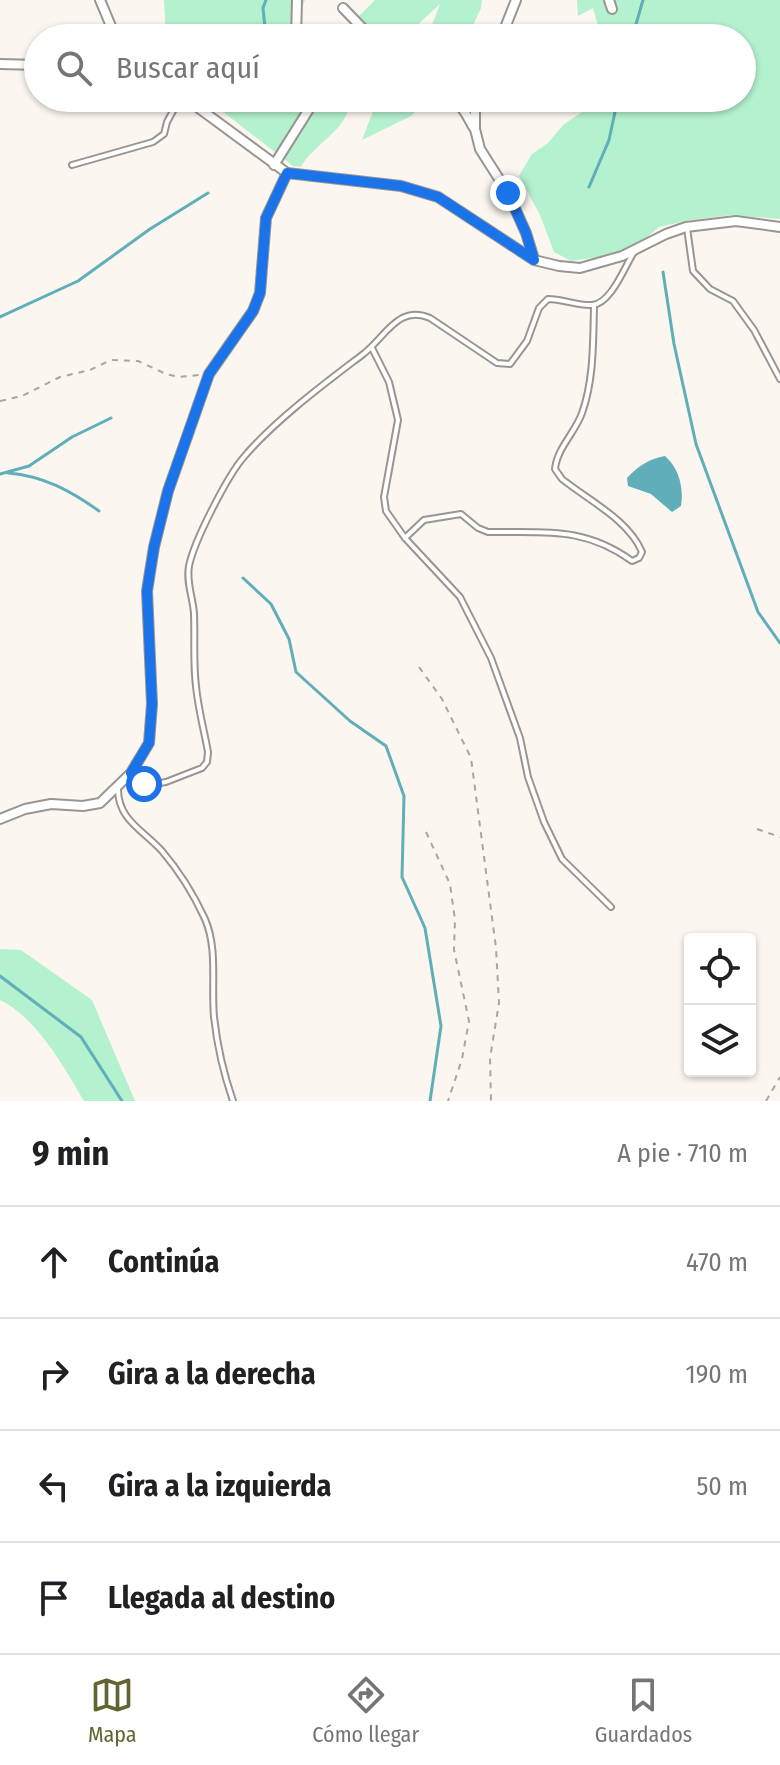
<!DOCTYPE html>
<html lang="es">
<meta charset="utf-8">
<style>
:root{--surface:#fff;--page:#f6f6f6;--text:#202124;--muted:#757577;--line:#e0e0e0;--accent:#636431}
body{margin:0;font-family:"Fira Sans Condensed",sans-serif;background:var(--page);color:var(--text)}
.controls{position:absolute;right:24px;bottom:24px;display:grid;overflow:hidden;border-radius:8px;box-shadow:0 2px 6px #0004}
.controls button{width:72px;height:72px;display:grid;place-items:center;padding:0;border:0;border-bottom:2px solid var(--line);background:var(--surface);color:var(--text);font:40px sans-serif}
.stop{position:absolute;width:24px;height:24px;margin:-18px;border:6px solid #1a73e8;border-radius:50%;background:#fff}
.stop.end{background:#1a73e8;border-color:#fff;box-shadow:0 2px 8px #0008}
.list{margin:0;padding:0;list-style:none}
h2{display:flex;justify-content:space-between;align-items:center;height:104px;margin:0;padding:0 32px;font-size:34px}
h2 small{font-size:26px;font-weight:400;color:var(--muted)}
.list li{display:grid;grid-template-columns:52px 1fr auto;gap:24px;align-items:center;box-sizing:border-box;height:112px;padding:0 32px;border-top:2px solid var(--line)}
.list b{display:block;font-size:30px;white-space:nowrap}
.list em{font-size:26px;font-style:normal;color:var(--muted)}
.icon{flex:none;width:44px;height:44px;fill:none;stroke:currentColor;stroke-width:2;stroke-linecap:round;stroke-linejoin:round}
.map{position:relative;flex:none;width:780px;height:1101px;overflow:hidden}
.search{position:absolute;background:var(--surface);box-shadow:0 2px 6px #0004;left:24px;right:24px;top:24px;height:88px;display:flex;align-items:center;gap:20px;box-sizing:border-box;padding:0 28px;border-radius:44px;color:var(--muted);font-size:30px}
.sheet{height:552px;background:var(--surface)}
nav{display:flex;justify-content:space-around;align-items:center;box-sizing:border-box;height:112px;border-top:2px solid var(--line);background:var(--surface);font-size:22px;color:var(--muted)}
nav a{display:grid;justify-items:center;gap:4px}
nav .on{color:var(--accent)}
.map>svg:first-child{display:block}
</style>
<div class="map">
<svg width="780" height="1101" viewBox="0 0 780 1101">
<rect width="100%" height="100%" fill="#fcf6f1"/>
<!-- green -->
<g fill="#b4f1ce">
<path d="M164,0H305L288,38H243L239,26L242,38H166Z"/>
<path d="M375,0H482L481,8L467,38H427L440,4L403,38H350L358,17Z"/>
<path d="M577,0H780V219L732,215L690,220L659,227L646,238L612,255L571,261L554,252L540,215L519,176L532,154L548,143L563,125L592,105L593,98H742V38H584L598,26L593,8L578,16Z"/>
<path d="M205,98H346C358,124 312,144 301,167L293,166Z"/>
<path d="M378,98H429L411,116L362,140Z"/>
<path d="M0,949L21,950L92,1000L135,1101H84C64,1067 37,1018 0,1000Z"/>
</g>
<!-- water -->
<path fill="#5faeb9" d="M665,456C679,468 684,488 681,506L672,512L651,494L628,486L627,478C638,466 649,459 665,456Z"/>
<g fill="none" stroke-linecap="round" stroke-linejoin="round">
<!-- stream -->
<g stroke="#5faeb9" stroke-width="3">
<path d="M266,38L263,8L266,0"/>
<path d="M632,38L643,0"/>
<path d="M589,187L609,140L618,98"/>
<path d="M663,272L674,344L696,444L758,612L780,643"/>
<path d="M0,317L78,281L150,229L208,193"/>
<path d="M8,473C44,476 71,491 99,511"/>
<path d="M0,474L29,466L72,437L111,418"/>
<path d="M243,578L271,604L289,639L296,672L350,721L386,746L404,796L402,877L425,928L441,1026L430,1101"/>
<path d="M0,976L81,1037L122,1101"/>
</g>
<!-- service casing -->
<g stroke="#9a9590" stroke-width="8">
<g id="service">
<path d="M72,165L153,142L164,134L167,122L180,98"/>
<path d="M687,228L693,271L710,289L733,301L754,330L780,379"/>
<path d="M372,348L389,382L398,420L384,497L386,511L405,538L460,597L491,658L520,738L528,777L544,822L562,859L611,907"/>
<path d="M405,538L424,520L461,514L478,528L488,532C544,533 584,526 632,561L639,558L642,552C629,520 588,500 562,479L555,469C557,448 575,433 582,413C594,380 593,341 594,307"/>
<path d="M131,773L136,782L153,784L166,782L202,768L207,762L208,752C204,730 198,708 196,686C193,663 195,638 194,614C193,597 186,583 189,566C194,541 227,477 243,458C274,421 324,384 362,355C385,338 398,304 430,318L497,363L510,364L527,341L539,308L548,299C563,299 578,306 592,305C611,304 625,266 634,252"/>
<path d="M118,789C118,820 143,830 162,851C179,871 194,895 205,919C218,949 211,985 214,1017C217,1044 224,1075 233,1101"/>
</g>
</g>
<!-- minor casing -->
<g stroke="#9a9590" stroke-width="12">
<g id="minor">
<path d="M100,0L116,38"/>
<path d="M609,0L612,9"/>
<path d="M343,8L372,38"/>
<path d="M296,38L297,0"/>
<path d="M501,38L516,0"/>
<path d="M0,64L38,65"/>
<path d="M185,98L287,173L401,186L438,197L534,260L559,266L580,268L622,256L666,234L686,227L736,221L780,227"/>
<path d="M329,98L348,106L358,98"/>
<path d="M406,98C421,104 446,94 459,105C465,110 470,122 474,128"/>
<path d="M475,98V129L480,149L508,193L526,233L534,259"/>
<path d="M274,165L316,98"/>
<path d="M0,819L25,809L51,804L83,806L100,803L131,773L149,743L152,704L147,591L154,547L168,491L209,374L253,311L260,293L266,218L287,173"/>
</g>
</g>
<!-- path -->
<g stroke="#aaa5a1" stroke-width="2" stroke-dasharray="6 6" stroke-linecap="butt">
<path d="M0,401L22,396L60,377L90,370L111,360L138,361L166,374L179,377L199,375"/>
<path d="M419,667L442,699L471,758L496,948L499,1003L490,1058L491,1101"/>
<path d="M757,829L780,837"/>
<path d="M426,832L450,884L455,920L454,950L469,1021L462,1059L448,1101"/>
<path d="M766,1101L780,1077"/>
</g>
<!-- service -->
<use href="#service" stroke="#fff" stroke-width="4"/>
<!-- minor -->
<use href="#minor" stroke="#fff" stroke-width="8"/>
</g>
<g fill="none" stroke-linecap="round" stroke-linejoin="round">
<!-- route -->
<path stroke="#1a73e8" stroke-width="10" d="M144,784L136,782L131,773L149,743L152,704L147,591L154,547L168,491L209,374L253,311L260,293L266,218L287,173L401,186L438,197L534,260L526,233L508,193"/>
</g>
</svg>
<div class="controls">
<button><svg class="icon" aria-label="locate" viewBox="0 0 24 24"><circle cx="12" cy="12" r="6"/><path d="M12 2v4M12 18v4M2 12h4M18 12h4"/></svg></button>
<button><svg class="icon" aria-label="layers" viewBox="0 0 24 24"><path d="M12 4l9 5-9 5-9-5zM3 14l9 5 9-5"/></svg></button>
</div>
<div class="stop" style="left:144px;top:784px"></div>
<div class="stop end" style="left:508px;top:193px"></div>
<div class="search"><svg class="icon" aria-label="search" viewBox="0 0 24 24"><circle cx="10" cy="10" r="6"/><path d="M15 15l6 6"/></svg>Buscar aquí</div>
</div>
<section class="sheet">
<h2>9 min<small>A pie · 710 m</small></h2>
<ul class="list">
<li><svg class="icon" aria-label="ahead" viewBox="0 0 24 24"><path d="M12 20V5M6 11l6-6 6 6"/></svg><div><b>Continúa</b></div><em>470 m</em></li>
<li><svg class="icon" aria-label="right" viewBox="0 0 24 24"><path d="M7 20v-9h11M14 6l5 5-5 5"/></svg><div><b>Gira a la derecha</b></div><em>190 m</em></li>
<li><svg class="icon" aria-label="left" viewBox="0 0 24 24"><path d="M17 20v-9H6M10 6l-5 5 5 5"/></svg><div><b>Gira a la izquierda</b></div><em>50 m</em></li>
<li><svg class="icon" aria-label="arrive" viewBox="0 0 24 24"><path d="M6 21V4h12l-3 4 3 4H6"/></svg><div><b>Llegada al destino</b></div></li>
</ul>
</section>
<nav>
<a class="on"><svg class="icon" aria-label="map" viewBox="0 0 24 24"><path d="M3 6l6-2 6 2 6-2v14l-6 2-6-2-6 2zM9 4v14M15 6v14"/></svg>Mapa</a>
<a><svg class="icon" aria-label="directions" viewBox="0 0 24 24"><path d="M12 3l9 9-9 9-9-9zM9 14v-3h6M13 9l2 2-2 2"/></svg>Cómo llegar</a>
<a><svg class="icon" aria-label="saved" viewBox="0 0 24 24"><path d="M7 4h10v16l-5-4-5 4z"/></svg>Guardados</a>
</nav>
